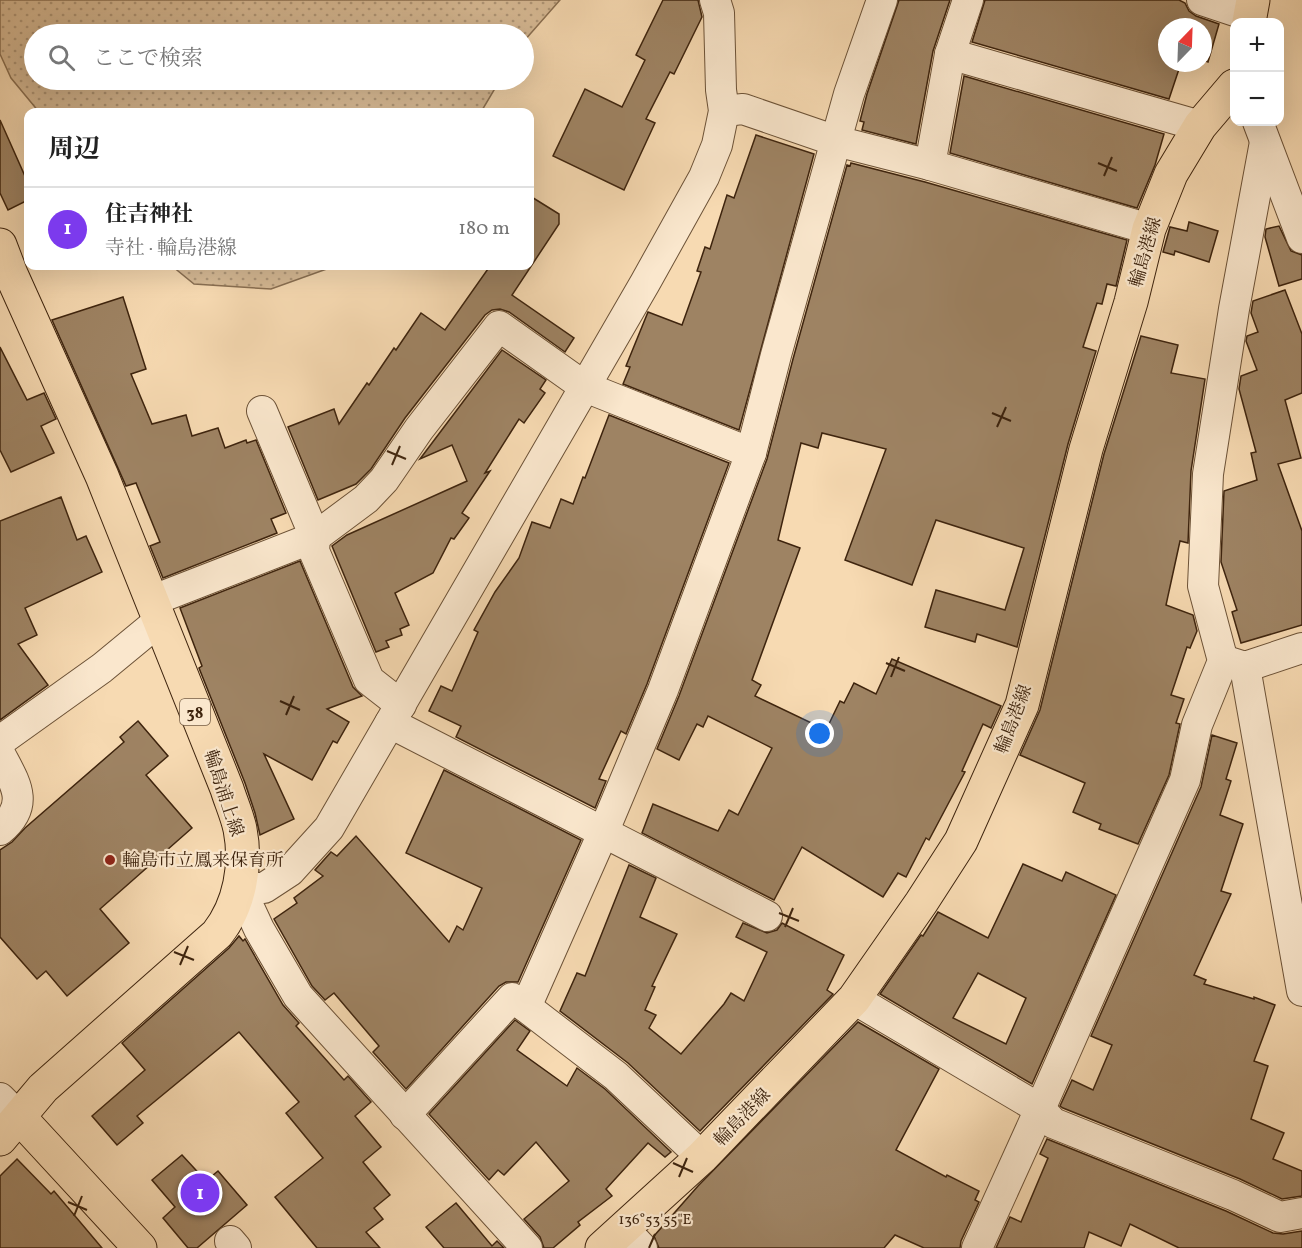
<!DOCTYPE html>
<html lang="ja">
<meta charset="utf-8">
<style>
:root{--surface:#fff;--page:#f6f6f6;--text:#222;--muted:#767676;--line:#e0e0e0;--accent:#7c3aed}
body{margin:0;font-family:Vollkorn,"Noto Serif JP",serif;background:var(--page);color:var(--text)}
.controls{position:absolute;right:18px;top:18px;display:grid;overflow:hidden;border-radius:12px;box-shadow:0 6px 24px #0002}
.controls button{width:54px;height:54px;display:grid;place-items:center;padding:0;border:0;border-bottom:2px solid var(--line);background:var(--surface);color:var(--text);font:30px sans-serif}
.compass{position:absolute;left:1158px;top:18px;width:54px;height:54px;border-radius:50%;background:var(--surface);box-shadow:0 6px 24px #0002;rotate:23deg}
.you{position:absolute;left:820px;top:734px;width:21px;height:21px;margin:-15px;border:4px solid #fff;border-radius:50%;background:#1a73e8;box-shadow:0 0 0 9px #1a73e833}
.badge{display:grid;place-items:center;width:39px;height:39px;border-radius:50%;background:var(--accent);color:#fff;font-size:20px;font-weight:700}
.pin{position:absolute;translate:-50% -50%;border:3px solid #fff;box-shadow:0 2px 6px #0006}
.list{margin:0;padding:0;list-style:none}
h2{display:flex;justify-content:space-between;align-items:center;height:78px;margin:0;padding:0 24px;font-size:26px}
h2 small{font-size:20px;font-weight:400;color:var(--muted)}
.list li{display:grid;grid-template-columns:39px 1fr auto;gap:18px;align-items:center;box-sizing:border-box;height:84px;padding:0 24px;border-top:2px solid var(--line)}
.list b{display:block;font-size:22px;white-space:nowrap}
.list p{margin:0;font-size:20px;white-space:nowrap;color:var(--muted)}
.list em{font-size:20px;font-style:normal;color:var(--muted)}
.icon{flex:none;width:33px;height:33px;fill:none;stroke:currentColor;stroke-width:2;stroke-linecap:round;stroke-linejoin:round}
.map{position:relative;flex:none;width:1302px;height:1248px;overflow:hidden}
.search{position:absolute;background:var(--surface);box-shadow:0 6px 24px #0002;left:24px;top:24px;width:510px;height:66px;display:flex;align-items:center;gap:15px;box-sizing:border-box;padding:0 21px;border-radius:33px;color:var(--muted);font-size:22px}
.panel{position:absolute;background:var(--surface);box-shadow:0 6px 24px #0002;left:24px;top:108px;width:510px;height:162px;border-radius:12px}
.map>svg:first-child{display:block}
</style>
<div class="map">
<svg width="1302" height="1248" viewBox="0 0 1302 1248">
<defs>
<pattern id="park-dots" width="8" height="8" patternUnits="userSpaceOnUse" patternTransform="scale(1.5)"><rect width="8" height="8" fill="#d8bb96"/><path d="M2 2h.1M6 6h.1" fill="none" stroke="#b19879" stroke-width="1.8" stroke-linecap="round"/></pattern>
</defs>
<rect width="100%" height="100%" fill="#f7dab2"/>
<filter id="stains"><feTurbulence type="fractalNoise" baseFrequency=".00333" numOctaves="4"/><feColorMatrix values="0 0 0 0 .2 0 0 0 0 .09 0 0 0 0 .02 0 0 0 .5 -.17"/></filter>
<radialGradient id="worn" r=".72"><stop offset=".6" stop-color="#630" stop-opacity="0"/><stop offset="1" stop-color="#630" stop-opacity=".3"/></radialGradient>
<!-- park -->
<g fill="url(#park-dots)" stroke="#8b7052" stroke-width="1.5">
<path d="M0,0H560L524,41V34H34V80H500L481,112H39L11,78L0,54Z"/>
<path d="M172,266H335L271,289L194,284Z"/>
</g>
<!-- building -->
<g fill="#9e8363" stroke="#3e240e" stroke-width="1.5" fill-rule="evenodd">
<path d="M663,0H698L702,17L674,74L670,72L646,119L655,123L624,190L553,156L585,89L622,107L645,60L636,55Z"/>
<path d="M899,0H950L933,51L916,144L862,130L864,122L860,121L867,94Z"/>
<path d="M985,0H1179L1185,3L1189,11L1196,16L1219,24L1208,62L1203,60V27H1167V63H1181L1169,99L972,42Z"/>
<path d="M964,76L1164,134L1155,165L1137,208L950,153Z"/>
<path d="M0,120L28,183V200L8,210L0,193Z"/>
<path d="M756,135L814,154L739,430L623,384L630,367L626,366L648,312L682,325L701,272L697,271L705,247L710,249L727,195L734,198Z"/>
<path d="M851,163L925,182L1127,240L1116,286L1107,284L1102,304L1097,303L1083,347L1096,351L1068,444L1017,647L977,634L975,642L925,627L936,590L1005,610L1024,548L936,520L912,585L845,560L886,449L822,433L818,448L801,443L778,540L800,548L752,680L761,685L755,696L826,730L840,701L844,703L854,683L876,694L892,659L1001,706L991,728L983,724L962,771L965,772L929,840L926,838L906,877L898,873L883,897L802,847L774,900L642,833L653,804L718,831L729,810L738,815L772,748L708,716L703,727L697,724L679,760L657,749L679,696L767,459L793,359L847,165L850,166Z"/>
<path d="M530,196L559,214V224L512,295L574,338L565,352L509,312L500,309L492,310L485,315L405,418L371,469L356,484L318,500L288,427L334,409L339,424L367,383L369,385L394,348L396,350L421,313L445,330L490,266H530Z"/>
<path d="M1189,222L1218,231L1209,262L1175,251L1174,255L1163,252L1170,227L1187,231Z"/>
<path d="M1279,226L1291,251L1302,255V279L1279,286L1265,237L1266,229Z"/>
<path d="M1285,290L1302,334V393L1285,400L1301,458L1278,464L1302,531V625L1241,643L1232,612L1237,610L1221,562L1224,491L1257,480L1251,453L1256,452L1239,389L1241,376L1257,370L1246,341L1247,336L1258,332L1251,313L1253,301Z"/>
<path d="M123,297L146,369L131,374L152,424L186,415L192,436L218,428L225,448L246,440L247,443L256,440L286,513L271,519L277,533L163,578L150,546L160,542L136,483L126,486L52,320Z"/>
<path d="M1141,336L1178,345L1171,373L1205,379L1191,471L1188,543L1180,541L1166,605L1193,615L1197,631L1190,648L1187,647L1171,695L1184,699L1176,723L1180,724L1169,775L1138,844L1099,829L1101,824L1073,812L1085,783L1020,755L1040,710L1104,454Z"/>
<path d="M0,347L27,400L44,393L56,419L41,426L54,453L11,472L0,450Z"/>
<path d="M502,350L546,380L540,389L545,393L524,423L519,419L485,473L490,471L462,513L469,518L454,539L451,538L433,573L395,593L409,625L400,629L402,635L386,641L389,647L376,652L332,546L347,535L467,481L452,445L420,459Z"/>
<path d="M609,415L729,463L647,684L626,734L621,731L599,779L606,781L595,808L456,737L461,726L429,711L441,686L452,691L478,632L474,630L495,592L519,558L532,522L550,528L561,499L573,504L583,477L585,478Z"/>
<path d="M61,497L77,540L86,536L102,572L25,608L37,635L18,644L48,685L0,720V521Z"/>
<path d="M300,561L353,687L362,696L327,709L349,722L337,743L333,741L312,780L264,754L294,819L260,835L255,813L245,783L199,668L202,666L180,608Z"/>
<path d="M138,721L168,756L146,775L192,828L100,909L129,943L67,996L46,971L37,979L0,937V850L12,842L25,828L124,742L120,737Z"/>
<path d="M1212,735L1237,743L1226,779L1231,781L1220,815L1243,824L1221,891L1231,894L1194,975L1206,980L1204,984L1254,999V997L1275,1005L1254,1061L1268,1066L1251,1119L1284,1133L1273,1159L1302,1171V1196L1282,1199L1240,1179L1063,1108L1060,1106L1072,1080L1093,1090L1112,1045L1091,1036L1201,787Z"/>
<path d="M444,770L581,840L518,982H506L499,986L406,1089L373,1052L379,1046L334,993L325,1000L312,986L274,919L297,903L294,898L323,876L315,870L331,852L337,856L356,836L449,942L457,926L463,930L482,888L406,853Z"/>
<path d="M1023,864L1062,881L1066,872L1116,895L1032,1084L880,994L921,935L923,936L938,912L988,938ZM978,973L1026,998L1006,1044L953,1018Z"/>
<path d="M629,865L656,878L640,917L677,934L652,986L655,987L645,1010L656,1015L649,1028L681,1054L724,1004L731,993L744,1001L767,952L736,937L743,923L767,933L777,930L782,923L844,955L827,990L833,994L700,1131L628,1063L560,1011L577,973L585,976Z"/>
<path d="M239,936L243,941L245,939L283,1005L299,1023L296,1026L344,1080L348,1076L371,1102L355,1116L381,1147L363,1162L390,1195L374,1208L383,1219L366,1232L380,1248H317L275,1197L323,1158L286,1113L299,1102L239,1032L137,1116L143,1123L117,1145L92,1116L145,1070L122,1043L229,948Z"/>
<path d="M515,1020L530,1031L517,1050L567,1086L577,1068L605,1089L671,1152L665,1157L648,1143L606,1189L612,1196L578,1222L580,1225L553,1248H544L540,1237L524,1219L569,1181L536,1142L504,1175L498,1170L489,1180L429,1114Z"/>
<path d="M858,1022L939,1069L896,1150L946,1177L947,1175L979,1191L975,1200L979,1202L961,1241L960,1248H924L895,1235L884,1248H659L654,1236L698,1186Z"/>
<path d="M1047,1139L1226,1211L1273,1233L1283,1234L1302,1231V1248H1179L1130,1224L1121,1246L1089,1232L1084,1248H996L1010,1217L1021,1222L1048,1158L1040,1154Z"/>
<path d="M182,1155L206,1181L218,1171L247,1205L197,1248H188L163,1218L175,1207L152,1180Z"/>
<path d="M17,1159L51,1194L54,1191L102,1248H0V1176Z"/>
<path d="M456,1203L492,1246L497,1241L504,1248H444L426,1227Z"/>
</g>
<g fill="none" stroke-linecap="round" stroke-linejoin="round">
<!-- minor casing -->
<g stroke="#6c5237" stroke-width="32">
<g id="minor">
<path d="M1202,0L1250,16"/>
<path d="M950,54L1200,126"/>
<path d="M724,111L743,109L836,141L930,165L1149,229"/>
<path d="M1258,122L1302,238"/>
<path d="M930,165L950,54L968,0"/>
<path d="M262,411L315,537L314,551L369,680L401,705"/>
<path d="M151,601L315,537L366,499L384,480L419,429L499,326L585,387L751,453"/>
<path d="M1226,661L1245,667L1302,648"/>
<path d="M1245,667L1302,991"/>
<path d="M390,723L767,916"/>
<path d="M0,741L102,668L159,621"/>
<path d="M0,754C15,783 31,804 0,830"/>
<path d="M854,999L1040,1109L1053,1123L1233,1195L1280,1217L1302,1213"/>
<path d="M526,1007L616,1076L702,1157"/>
<path d="M0,1098L20,1118"/>
<path d="M405,1115L512,998L526,1007L603,833L663,690L751,453L776,355L849,94L882,0"/>
<path d="M624,1229L642,1248"/>
<path d="M230,1241L236,1248"/>
<path d="M527,1248L298,996L259,929L240,888H264L290,871L329,828L645,283L704,177L717,145L724,111L721,90L719,13L715,0"/>
<path d="M977,1248L1040,1109L1185,780L1197,725L1223,661L1203,586L1208,474L1234,309L1265,142"/>
</g>
</g>
<!-- major casing -->
<g stroke="#3e240e" stroke-width="35">
<g id="major">
<path d="M1249,22L1253,0"/>
<path d="M0,245L11,274L102,476L227,789C231,802 237,815 240,829C247,865 240,905 217,934L43,1088L0,1139"/>
<path d="M20,1118L140,1248"/>
<path d="M602,1248L702,1157L854,999L921,903L961,841L1022,705L1086,449L1131,302L1149,229L1171,174L1200,126L1234,86"/>
</g>
</g>
<!-- minor -->
<use href="#minor" stroke="#fae7cd" stroke-width="30"/>
<!-- major -->
<use href="#major" stroke="#f7dab2" stroke-width="33"/>
</g>
<!-- ticks -->
<path fill="none" stroke="#3e240e" stroke-width="2" d="M1098,163L1117,171M1104,176L1112,157M992,413L1011,421M997,427L1006,407M387,451L406,459M392,465L400,446M886,663L905,671M891,677L899,657M280,701L300,710M286,715L294,696M779,913L799,921M785,927L793,908M174,952L194,960M180,965L188,946M673,1163L693,1172M679,1177L687,1158M68,1202L87,1210M74,1216L82,1196M649,1248L655,1234"/>
<!-- markers -->
<circle fill="#8f2418" stroke="#fae7cd" stroke-width="2" cx="110" cy="860" r="6"/>
<g text-anchor="middle" stroke-width="4.5" stroke-linejoin="round" paint-order="stroke">
<!-- shield labels -->
<rect fill="#fae7cd" stroke="#765e47" stroke-width="1.5" x="180" y="699" width="30" height="26" rx="4.5"/>
<g font-size="16" font-weight="bold" fill="#3e240e">
<text x="195" y="718">38</text>
</g>
<!-- street labels -->
<g font-size="18" fill="#3e240e" stroke="#fae7cd">
<text transform="translate(1145 252) rotate(-74)" y="6">輪島港線</text>
<text transform="translate(1013 719) rotate(-69)" y="6">輪島港線</text>
<text transform="translate(224 793) rotate(72)" y="6">輪島浦上線</text>
<text transform="translate(742 1117) rotate(-46)" y="6">輪島港線</text>
</g>
<!-- poi labels -->
<g font-size="18" fill="#3e240e" stroke="#fae7cd" text-anchor="start">
<text x="122" y="866">輪島市立鳳来保育所</text>
</g>
</g>
<g font-size="15" text-anchor="middle" fill="#3e240e" stroke="#fae7cd" stroke-width="4.5" stroke-linejoin="round" paint-order="stroke">
<text x="655" y="1224">136°53'55"E</text>
</g>
<rect width="100%" height="100%" filter="url(#stains)"/>
<rect width="100%" height="100%" fill="url(#worn)"/>
</svg>
<div class="controls">
<button>+</button>
<button>−</button>
</div>
<svg class="compass" viewBox="-18 -18 36 36"><path d="M0-13l5 13h-10z" fill="#e53935"/><path d="M0 13l5-13h-10z" fill="#767676"/></svg>
<div class="you"></div>
<div class="pin badge" style="left:200px;top:1193px">1</div>
<div class="search"><svg class="icon" aria-label="search" viewBox="0 0 24 24"><circle cx="10" cy="10" r="6"/><path d="M15 15l6 6"/></svg>ここで検索</div>
<section class="panel">
<h2>周辺<small></small></h2>
<ul class="list">
<li><span class="badge">1</span><div><b>住吉神社</b><p>寺社 · 輪島港線</p></div><em>180 m</em></li>
</ul>
</section>
</div>
